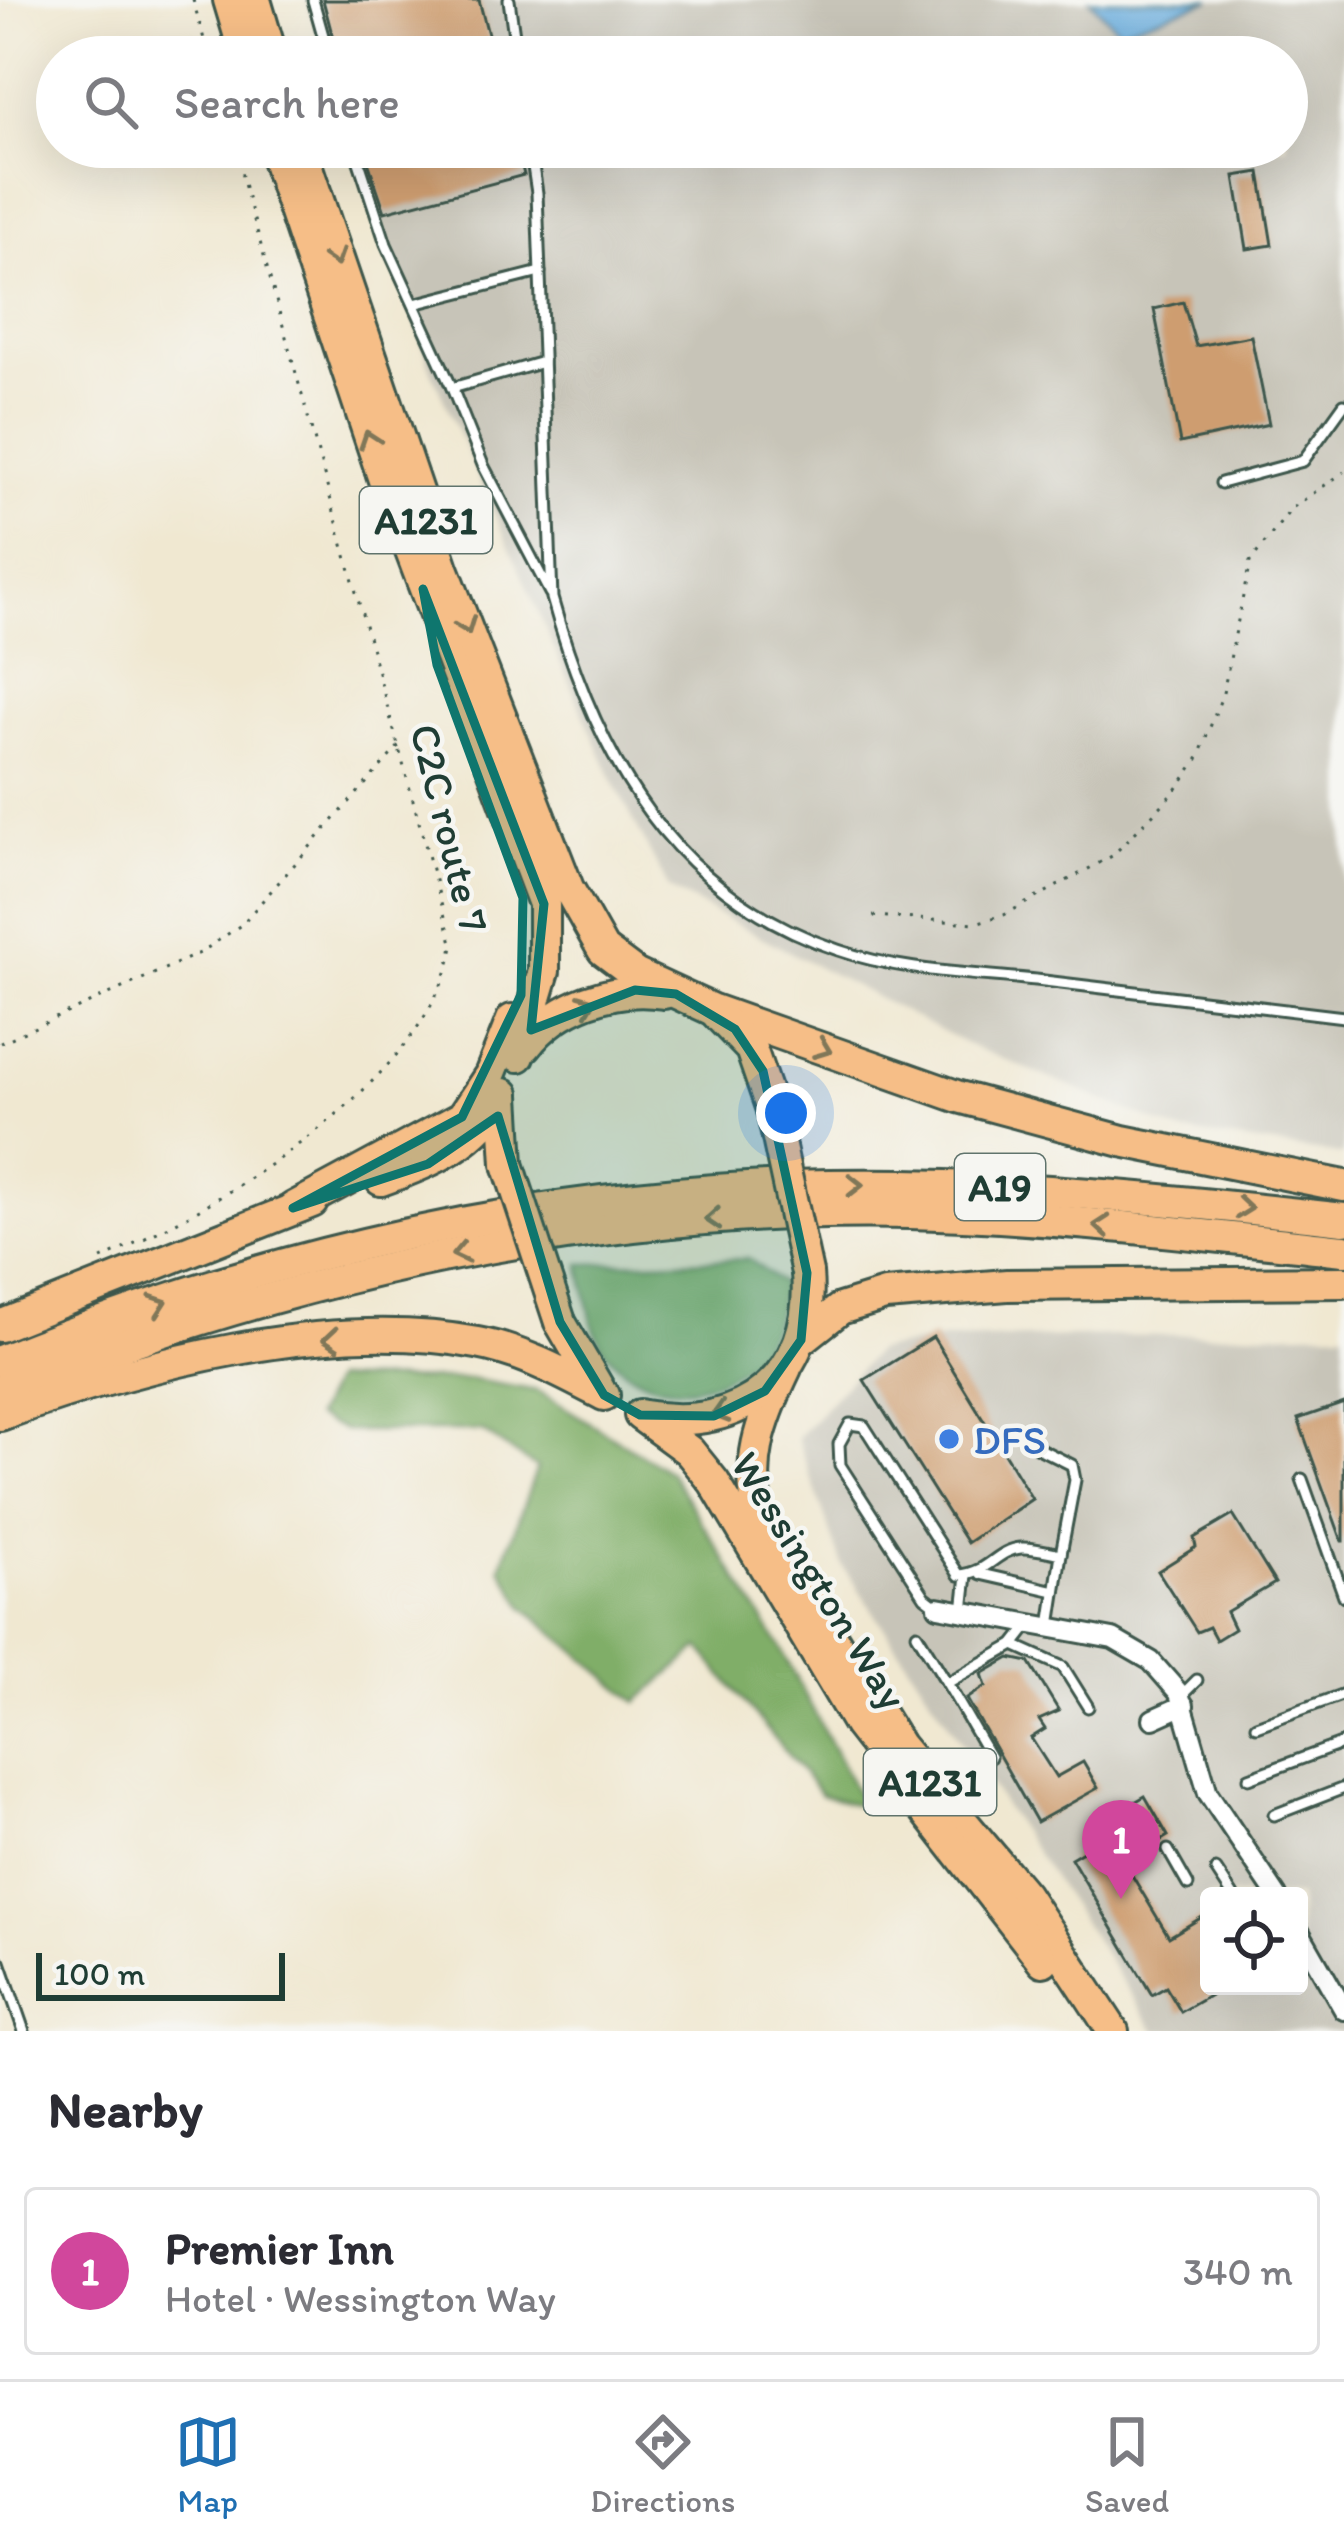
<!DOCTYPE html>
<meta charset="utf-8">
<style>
:root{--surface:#fff;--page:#f7f7f7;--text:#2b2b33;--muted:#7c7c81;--line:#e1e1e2;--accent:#1f6fb2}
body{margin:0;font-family:Itim,sans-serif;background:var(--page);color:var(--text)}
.controls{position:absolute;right:36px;bottom:36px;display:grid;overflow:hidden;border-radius:12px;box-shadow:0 12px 48px #0002}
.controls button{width:108px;height:108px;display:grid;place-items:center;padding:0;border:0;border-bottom:3px solid var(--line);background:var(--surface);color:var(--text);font:60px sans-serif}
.scale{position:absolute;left:36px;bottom:30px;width:249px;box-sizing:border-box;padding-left:12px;border:6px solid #1f3d34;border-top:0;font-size:33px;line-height:42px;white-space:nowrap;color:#1f3d34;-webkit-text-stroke:9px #f6f6f2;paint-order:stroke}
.you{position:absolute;left:786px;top:1113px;width:42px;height:42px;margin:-30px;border:9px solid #fff;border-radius:50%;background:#1a73e8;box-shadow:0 0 0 18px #1a73e833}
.badge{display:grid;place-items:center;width:78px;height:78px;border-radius:50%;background:var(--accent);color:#fff;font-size:39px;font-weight:700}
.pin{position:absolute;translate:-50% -99px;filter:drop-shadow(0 3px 6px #0008)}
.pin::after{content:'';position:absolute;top:63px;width:42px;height:36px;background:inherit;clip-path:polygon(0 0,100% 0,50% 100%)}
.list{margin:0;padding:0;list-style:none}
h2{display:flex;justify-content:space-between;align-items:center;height:156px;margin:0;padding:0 48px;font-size:51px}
h2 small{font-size:39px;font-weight:400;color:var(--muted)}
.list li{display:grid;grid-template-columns:78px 1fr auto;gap:36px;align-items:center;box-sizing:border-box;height:168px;margin:0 24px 24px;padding:0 24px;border:3px solid var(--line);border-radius:12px}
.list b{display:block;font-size:45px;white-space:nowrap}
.list p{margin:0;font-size:39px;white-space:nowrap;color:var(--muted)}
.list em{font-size:39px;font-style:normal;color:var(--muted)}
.icon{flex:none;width:66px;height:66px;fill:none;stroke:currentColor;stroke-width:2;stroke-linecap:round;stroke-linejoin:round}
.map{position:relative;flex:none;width:1344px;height:2031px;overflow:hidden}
.search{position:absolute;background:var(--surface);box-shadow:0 12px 48px #0002;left:36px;right:36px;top:36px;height:132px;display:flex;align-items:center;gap:30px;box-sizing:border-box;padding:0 42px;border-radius:66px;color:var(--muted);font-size:45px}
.sheet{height:348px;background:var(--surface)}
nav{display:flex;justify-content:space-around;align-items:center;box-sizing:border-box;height:168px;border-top:3px solid var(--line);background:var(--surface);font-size:33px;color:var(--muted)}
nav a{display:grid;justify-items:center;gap:6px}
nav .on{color:var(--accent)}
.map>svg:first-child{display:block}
</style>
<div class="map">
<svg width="1344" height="2031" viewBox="0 0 1344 2031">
<rect width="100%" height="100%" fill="#f6f6f2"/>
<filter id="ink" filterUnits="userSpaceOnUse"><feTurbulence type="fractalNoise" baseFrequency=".00833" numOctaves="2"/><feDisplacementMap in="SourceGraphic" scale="24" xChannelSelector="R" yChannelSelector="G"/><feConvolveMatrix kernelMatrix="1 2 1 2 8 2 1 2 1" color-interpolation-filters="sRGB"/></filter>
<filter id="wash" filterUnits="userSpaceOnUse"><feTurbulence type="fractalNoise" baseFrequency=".004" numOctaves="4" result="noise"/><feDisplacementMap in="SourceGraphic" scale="48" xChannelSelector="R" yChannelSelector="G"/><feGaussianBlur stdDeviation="2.7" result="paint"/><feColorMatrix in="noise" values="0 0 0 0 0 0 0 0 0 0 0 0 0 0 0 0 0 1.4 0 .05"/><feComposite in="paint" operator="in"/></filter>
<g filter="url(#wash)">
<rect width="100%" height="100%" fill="#f0e8d1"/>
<!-- industrial -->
<g fill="#c7c4b8" fill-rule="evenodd">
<path d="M306,0H1344V1155L1180,1132L964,1043L669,889L614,783L432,373L355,147H1287V57H325Z"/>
<path d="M1344,1331V2031H1156L842,1565L797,1438L876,1351L939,1340ZM1209,1896H1299V1986H1209Z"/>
</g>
<!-- forest -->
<g fill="#80ae67" stroke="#50764e" stroke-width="3">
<path d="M749,1259L781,1283C782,1377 669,1427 606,1352C590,1333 586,1289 580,1264Z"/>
<path d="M469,1379L538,1391L670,1472L780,1647L864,1807L821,1795L700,1648L637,1702L525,1608L501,1567L537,1468L482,1431H344L315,1417L333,1380Z"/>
</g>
<!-- water -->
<path fill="#6aaedf" stroke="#44768a" stroke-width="3" d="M1090,0H1211L1119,30Z"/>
<g id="blocks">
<!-- building -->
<g fill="#ce9d6f">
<path d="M323,0H479L494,57H338Z"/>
<path d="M363,147H517L524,175L385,212Z"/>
<path d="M1260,172L1272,245L1247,249L1235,176Z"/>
<path d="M1183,302L1196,346L1251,336L1269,424L1180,443L1154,309Z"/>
<path d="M933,1337L1032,1499L967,1543L864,1380Z"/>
<path d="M1344,1403V1541H1342L1298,1419Z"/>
<path d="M1233,1515L1275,1583L1226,1612L1234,1629L1216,1640L1209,1627L1197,1632L1158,1571L1196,1547L1194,1538Z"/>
<path d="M1010,1658L1029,1662L1059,1711L1039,1720L1045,1729L1031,1738L1056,1777L1083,1762L1098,1788L1037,1822L967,1699L986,1686L982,1674Z"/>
<path d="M1145,1796L1168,1836L1124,1862L1169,1937L1209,1913V1986H1226L1181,2012L1166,1987L1152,1995L1071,1858L1109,1836L1100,1822Z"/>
</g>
</g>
</g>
<g filter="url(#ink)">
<use href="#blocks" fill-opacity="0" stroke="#3e574c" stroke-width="3"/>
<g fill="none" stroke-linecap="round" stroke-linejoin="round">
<!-- service casing -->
<g stroke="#3e574c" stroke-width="15">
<g id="service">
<path d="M313,0L329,57"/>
<path d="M509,0L517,57"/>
<path d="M354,147L386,244L452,388"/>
<path d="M530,147L537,193L552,598C596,757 672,894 838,950C901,972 970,973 1036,980C1139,992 1241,1005 1344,1017"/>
<path d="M414,304L540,272"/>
<path d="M543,362L452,388L483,465L550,593"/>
<path d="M1221,483L1303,461L1344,404"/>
<path d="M1036,1447L1072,1465L1075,1480L1061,1554"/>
<path d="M1302,1479L1344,1596"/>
<path d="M981,1574L1055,1591"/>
<path d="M938,1607L925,1597L840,1465L839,1444L850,1424L864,1426L959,1575C989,1573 996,1550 1021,1548C1033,1547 1049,1552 1061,1554L1050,1626"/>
<path d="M963,1611L967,1575"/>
<path d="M917,1634L947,1683"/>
<path d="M1014,1645L1063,1667L1088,1707"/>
<path d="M1180,1697L1197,1680"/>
<path d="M1256,1726L1344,1694"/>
<path d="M990,1757L947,1683L1014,1645L1031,1623"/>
<path d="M1249,1778L1344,1743"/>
<path d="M1274,1815L1344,1788"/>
<path d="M1168,1850L1188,1885"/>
<path d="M1216,1870L1233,1896"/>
<path d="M0,1962L24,2031"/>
</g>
</g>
<!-- minor casing -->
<g stroke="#3e574c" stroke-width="24">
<g id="minor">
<path d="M938,1607L1113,1639L1151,1661L1179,1693L1208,1793L1277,1896"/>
<path d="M1153,1719L1184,1705"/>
<path d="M1299,1931L1344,2010"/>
</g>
</g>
<!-- trunk casing -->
<g stroke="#3e574c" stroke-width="36">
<g id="trunk">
<path d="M229,0L246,57"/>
<path d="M255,0L272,57"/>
<path d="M273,147L384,480L544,904V971L519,1056"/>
<path d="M300,147L443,568L568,888L603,950L635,974L713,1010L959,1097L1122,1141L1344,1186"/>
<path d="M717,1014L751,1049L772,1110"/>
<path d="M526,1046C557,1005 614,985 664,993"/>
<path d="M504,1095L508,1164"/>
<path d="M381,1180C433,1162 476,1143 504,1094"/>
<path d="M293,1208L462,1117L490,1075L512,1020"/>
<path d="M560,1322L599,1389"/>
<path d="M0,1326L312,1202"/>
<path d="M801,1340L840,1309L885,1295L1007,1285L1344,1282"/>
<path d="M0,1361C263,1254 544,1189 829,1185C1001,1182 1173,1200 1344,1219"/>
<path d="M786,1368C761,1420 743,1466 762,1523L899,1746L1024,1895L1113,2031"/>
<path d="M0,1390C290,1276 598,1206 910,1213C1055,1217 1200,1235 1344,1250"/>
<path d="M0,1415C141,1364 327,1315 477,1343C522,1351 564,1374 604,1395"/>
<path d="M640,1415L689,1451L714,1482L859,1725L1043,1961"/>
<path d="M644,1416C742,1434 816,1375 807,1273"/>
</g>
</g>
<!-- path -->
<g stroke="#3e574c" stroke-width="3" stroke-dasharray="3 9" stroke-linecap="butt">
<path d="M193,0L209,57"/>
<path d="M873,916L975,923L1004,915L1112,856L1174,793L1198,759L1223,693L1250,562L1292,508L1344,472"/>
<path d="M0,1043L200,953L241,925L399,746"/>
<path d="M101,1259C219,1207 429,1082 453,946L234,147"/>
</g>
<!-- service -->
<use href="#service" stroke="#fff" stroke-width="9"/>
<!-- minor -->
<use href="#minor" stroke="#fff" stroke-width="18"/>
<!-- trunk -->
<use href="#trunk" stroke="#f6be87" stroke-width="30"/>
<!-- trunk-bridge casing -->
<g stroke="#3e574c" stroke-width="36" stroke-linecap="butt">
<g id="trunk-bridge">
<path d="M772,1110L807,1273"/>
<path d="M508,1164L560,1322"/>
</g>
</g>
<!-- trunk-bridge -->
<use href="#trunk-bridge" stroke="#f6be87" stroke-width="30"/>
</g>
<!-- one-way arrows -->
<defs><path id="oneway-chevron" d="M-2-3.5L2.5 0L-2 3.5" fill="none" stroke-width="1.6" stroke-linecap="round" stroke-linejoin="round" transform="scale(3)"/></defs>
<g stroke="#807759">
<use href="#oneway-chevron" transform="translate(335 258) rotate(72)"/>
<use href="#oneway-chevron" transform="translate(369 439) rotate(-109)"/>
<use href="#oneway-chevron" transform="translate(466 626) rotate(69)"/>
<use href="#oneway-chevron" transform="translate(588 1003) rotate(-22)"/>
<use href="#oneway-chevron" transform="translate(823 1049) rotate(21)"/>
<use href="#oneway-chevron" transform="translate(855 1185)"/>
<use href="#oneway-chevron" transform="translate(1244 1208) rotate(6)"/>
<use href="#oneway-chevron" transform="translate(713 1219) rotate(176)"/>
<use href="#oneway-chevron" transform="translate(1102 1226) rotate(-175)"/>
<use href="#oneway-chevron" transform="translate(460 1253) rotate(168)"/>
<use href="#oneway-chevron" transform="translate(159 1304) rotate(-19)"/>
<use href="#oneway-chevron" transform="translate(331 1339) rotate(175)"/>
<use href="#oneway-chevron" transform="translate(720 1413) rotate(163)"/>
</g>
</g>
<!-- marked area -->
<path fill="#0f766e" fill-opacity="0.2" stroke="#0f766e" stroke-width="9" stroke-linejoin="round" d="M423,589L544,904L531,1030L635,990L676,994L735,1029L763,1071L807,1273L801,1340L765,1391L714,1416L640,1415L604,1395L560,1322L498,1116L428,1164L293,1208L462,1117L521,995L523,898L437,665Z"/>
<!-- markers -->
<circle fill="#3f7fe0" stroke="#f6f6f2" stroke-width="4.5" cx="949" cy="1439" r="12"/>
<g text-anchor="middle" stroke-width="9" stroke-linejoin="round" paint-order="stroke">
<!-- shield labels -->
<g fill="#f6f6f2" stroke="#60746d" stroke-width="3">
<rect x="360" y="487" width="132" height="66" rx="9"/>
<rect x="955" y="1154" width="90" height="66" rx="9"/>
<rect x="864" y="1749" width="132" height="66" rx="9"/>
</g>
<g font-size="39" font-weight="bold" fill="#1f3d34">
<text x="426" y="534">A1231</text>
<text x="1000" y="1201">A19</text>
<text x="930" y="1796">A1231</text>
</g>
<!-- street labels -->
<g font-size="42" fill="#1f3d34" stroke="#f6f6f2">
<text transform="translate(450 828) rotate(76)" y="15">C2C route 7</text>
<text transform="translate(820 1580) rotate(58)" y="15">Wessington Way</text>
</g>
<!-- shop labels -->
<g font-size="42" fill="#366cbe" stroke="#f6f6f2" text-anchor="start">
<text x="973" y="1454">DFS</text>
</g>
</g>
</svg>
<div class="controls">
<button><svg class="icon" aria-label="locate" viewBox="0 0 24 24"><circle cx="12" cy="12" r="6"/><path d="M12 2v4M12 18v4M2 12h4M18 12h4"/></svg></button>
</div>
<div class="scale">100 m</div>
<div class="you"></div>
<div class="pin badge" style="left:1121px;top:1899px;background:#d1479c">1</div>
<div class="search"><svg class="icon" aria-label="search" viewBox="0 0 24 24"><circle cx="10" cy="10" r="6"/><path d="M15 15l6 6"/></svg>Search here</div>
</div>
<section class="sheet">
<h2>Nearby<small></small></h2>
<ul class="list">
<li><span class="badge" style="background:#d1479c">1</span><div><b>Premier Inn</b><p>Hotel · Wessington Way</p></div><em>340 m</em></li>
</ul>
</section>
<nav>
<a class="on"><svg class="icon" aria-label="map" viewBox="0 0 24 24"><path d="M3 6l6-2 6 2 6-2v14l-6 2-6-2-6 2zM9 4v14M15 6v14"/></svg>Map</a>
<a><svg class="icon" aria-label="directions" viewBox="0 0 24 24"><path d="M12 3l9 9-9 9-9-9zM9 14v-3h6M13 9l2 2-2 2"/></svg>Directions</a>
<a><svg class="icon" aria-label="saved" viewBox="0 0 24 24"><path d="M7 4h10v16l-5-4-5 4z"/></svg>Saved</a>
</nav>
